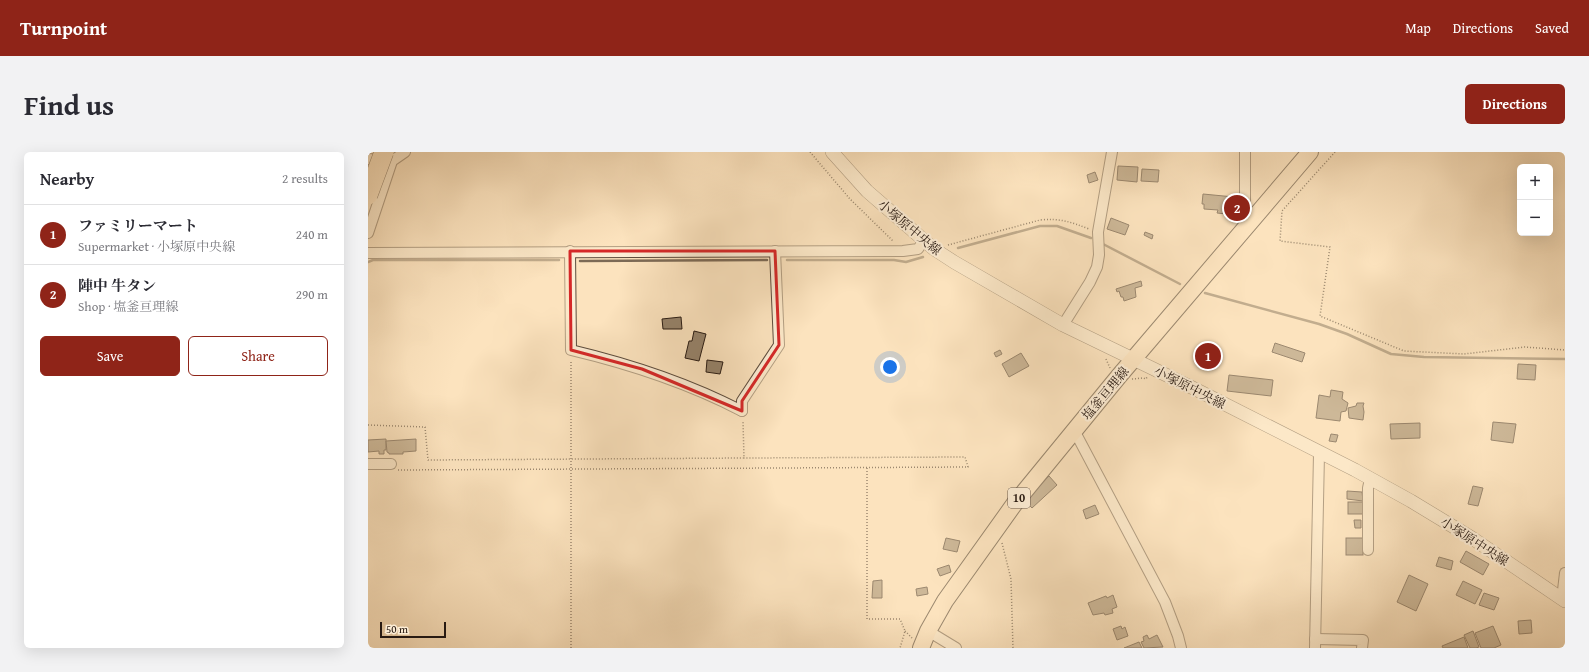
<!DOCTYPE html>
<meta charset="utf-8">
<style>
:root{--surface:#fff;--page:#f2f2f3;--text:#2b2b33;--muted:#7c7c81;--line:#e1e1e2;--accent:#8f2418}
body{margin:0;font-family:"Gentium Book Plus","Noto Serif JP",serif;background:var(--page);color:var(--text)}
.controls{position:absolute;right:12px;top:12px;display:grid;overflow:hidden;border-radius:6px;box-shadow:0 4px 16px #0002}
.controls button{width:36px;height:36px;display:grid;place-items:center;padding:0;border:0;border-bottom:1px solid var(--line);background:var(--surface);color:var(--text);font:20px sans-serif}
.scale{position:absolute;left:12px;bottom:10px;width:66px;box-sizing:border-box;padding-left:4px;border:2px solid #281a12;border-top:0;font-size:11px;line-height:14px;white-space:nowrap;color:#281a12;-webkit-text-stroke:3px #fdedd5;paint-order:stroke}
.you{position:absolute;left:522px;top:215px;width:14px;height:14px;margin:-10px;border:3px solid #fff;border-radius:50%;background:#1a73e8;box-shadow:0 0 0 6px #1a73e833}
.badge{display:grid;place-items:center;width:26px;height:26px;border-radius:50%;background:var(--accent);color:#fff;font-size:13px;font-weight:700}
.pin{position:absolute;translate:-50% -50%;border:2px solid #fff;box-shadow:0 1px 4px #0006}
.list{margin:0;padding:0;list-style:none}
h2{display:flex;justify-content:space-between;align-items:center;height:52px;margin:0;padding:0 16px;font-size:17px}
h2 small{font-size:13px;font-weight:400;color:var(--muted)}
.list li{display:grid;grid-template-columns:26px 1fr auto;gap:12px;align-items:center;box-sizing:border-box;height:60px;padding:0 16px;border-top:1px solid var(--line)}
.list b{display:block;font-size:15px;white-space:nowrap}
.list p{margin:0;font-size:13px;white-space:nowrap;color:var(--muted)}
.list em{font-size:13px;font-style:normal;color:var(--muted)}
.actions{display:flex;gap:8px;padding:12px 16px}
.actions a{flex:1;padding:9px 0;border:1px solid var(--accent);border-radius:6px;text-align:center;font-size:14px;color:var(--accent)}
.actions .main{background:var(--accent);color:#fff}
.map{position:relative;flex:none;width:1197px;height:496px;overflow:hidden;border-radius:6px}
header{display:flex;align-items:center;gap:24px;box-sizing:border-box;height:56px;padding:0 20px;background:var(--accent);color:#fff}
header strong{font-size:19px}
nav{display:flex;gap:22px;margin-inline-start:auto;font-size:14px}
.intro{display:flex;align-items:center;justify-content:space-between;box-sizing:border-box;height:96px;padding:0 24px}
h1{margin:0;font-size:28px}
.button{padding:10px 18px;border-radius:6px;background:var(--accent);color:#fff;font-size:14px;font-weight:700}
main{display:flex;gap:24px;padding:0 24px}
aside{flex:1;background:var(--surface);border-radius:6px;box-shadow:0 4px 16px #0002}
.map>svg:first-child{display:block}
</style>
<header>
<strong>Turnpoint</strong>
<nav><a>Map</a><a>Directions</a><a>Saved</a></nav>
</header>
<div class="intro"><h1>Find us</h1><a class="button">Directions</a></div>
<main>
<aside>
<h2>Nearby<small>2 results</small></h2>
<ul class="list">
<li><span class="badge">1</span><div><b>ファミリーマート</b><p>Supermarket · 小塚原中央線</p></div><em>240 m</em></li>
<li><span class="badge">2</span><div><b>陣中 牛タン</b><p>Shop · 塩釜亘理線</p></div><em>290 m</em></li>
</ul>
<div class="actions"><a class="main">Save</a><a>Share</a></div>
</aside>
<div class="map">
<svg width="1197" height="496" viewBox="0 0 1197 496">
<rect width="100%" height="100%" fill="#fce3be"/>
<filter id="stains"><feTurbulence type="fractalNoise" baseFrequency=".005" numOctaves="4"/><feColorMatrix values="0 0 0 0 .2 0 0 0 0 .09 0 0 0 0 .02 0 0 0 .5 -.17"/></filter>
<radialGradient id="worn" r=".72"><stop offset=".6" stop-color="#630" stop-opacity="0"/><stop offset="1" stop-color="#630" stop-opacity=".3"/></radialGradient>
<g fill="none" stroke-linecap="round" stroke-linejoin="round">
<!-- stream -->
<g stroke="#7c6a56" stroke-width="2.5">
<path d="M735,92L812,132"/>
<path d="M590,96L672,74H689L723,86"/>
<path d="M419,108H526L538,110L555,105"/>
<path d="M212,109L399,108"/>
<path d="M0,110L5,108H191"/>
<path d="M837,141L951,172L979,182L1023,202L1056,205L1197,207"/>
</g>
</g>
<!-- building -->
<g fill="#96836b" stroke="#281a12">
<path d="M750,14L770,15L769,30L749,28Z"/>
<path d="M774,17L791,18L790,30L773,29Z"/>
<path d="M727,20L730,28L721,31L719,23Z"/>
<path d="M835,42L866,45L864,59H858V62L849,61L850,58L836,57V52H834Z"/>
<path d="M865,48H872L871,62H864Z"/>
<path d="M743,66L761,73L757,83L739,77Z"/>
<path d="M777,80L785,83L784,87L776,83Z"/>
<path d="M773,129L774,134L767,136L768,145L756,149L755,145H753L751,139L749,140L748,137Z"/>
<path d="M313,165L314,177H295L294,167Z"/>
<path d="M326,179L338,182L331,209L317,206L321,189H324Z"/>
<path d="M842,191L853,200L838,217L827,207Z"/>
<path d="M907,191L937,201L934,210L904,200Z"/>
<path d="M632,198L634,202L628,205L626,201Z"/>
<path d="M653,201L661,214L641,225L634,212Z"/>
<path d="M339,208L355,210L352,222L338,220Z"/>
<path d="M1150,212L1168,213L1167,228L1149,227Z"/>
<path d="M861,223L905,228L903,244L859,239Z"/>
<path d="M963,238L975,240L974,247L980,251L978,259L973,260L972,269L948,266L951,243L962,245Z"/>
<path d="M989,251H996L995,254L996,260L995,268L981,266L980,256L988,254Z"/>
<path d="M1125,270L1148,272L1145,291L1123,288Z"/>
<path d="M1052,271V286L1023,287L1022,272Z"/>
<path d="M963,282L970,283L968,290L961,289Z"/>
<path d="M18,287V298H16V302H11V299L0,300V288Z"/>
<path d="M48,287V299L35,300V302H21V301L19,300L18,289Z"/>
<path d="M681,324L689,333L664,356L657,349Z"/>
<path d="M1105,334L1115,336L1110,354L1100,352Z"/>
<path d="M979,339L994,340L995,349L979,347Z"/>
<rect x="980" y="350" width="17" height="12"/>
<path d="M727,353L731,362L718,367L715,358Z"/>
<path d="M986,368H993V376H987Z"/>
<path d="M578,386L592,389L589,400L575,397Z"/>
<rect x="978" y="386" width="17" height="17"/>
<path d="M1098,399L1121,412L1115,423L1092,410Z"/>
<path d="M1071,405L1085,409L1083,418L1068,414Z"/>
<path d="M581,413L583,420L572,424L569,417Z"/>
<path d="M1041,423L1060,432L1048,459L1029,450Z"/>
<path d="M514,428V446H504L505,429Z"/>
<path d="M1095,429L1114,438L1107,452L1088,443Z"/>
<path d="M559,435L560,442L549,444L548,437Z"/>
<path d="M1116,441L1131,446L1126,458L1111,453Z"/>
<path d="M745,443L749,455L744,457L745,461L737,463L736,461L725,463L720,451L738,444L739,446Z"/>
<path d="M1163,468L1164,481L1151,482L1150,469Z"/>
<path d="M753,474L754,477L757,475L760,484L749,488L745,477Z"/>
<path d="M1125,474L1133,493L1126,496H1113L1107,481Z"/>
<path d="M1105,479L1111,495L1108,496H1102L1096,483Z"/>
<path d="M779,483L781,487L789,483L795,495L776,496L773,490L776,489L775,485Z"/>
<path d="M1096,485L1100,496H1075L1074,494Z"/>
<path d="M771,490L774,496H756Z"/>
</g>
<g fill="none" stroke-linecap="round" stroke-linejoin="round">
<!-- minor casing -->
<g stroke="#5d4c3d" stroke-width="12">
<g id="minor">
<path d="M877,0V62L884,67"/>
<path d="M0,7L16,8"/>
<path d="M0,81L24,9L37,0"/>
<path d="M202,99L203,198C262,212 320,231 374,259"/>
<path d="M0,101L535,99L550,97L556,88"/>
<path d="M695,173L722,130L729,115L731,103L730,80L744,0"/>
<path d="M374,259V249L411,193L407,99"/>
<path d="M706,278L797,450L810,484L813,496"/>
<path d="M0,312H23"/>
<path d="M1000,398V336L1002,327"/>
<path d="M1194,447L1197,421"/>
<path d="M560,479L588,496"/>
<path d="M947,487L995,488L994,496"/>
<path d="M947,496L951,302"/>
</g>
</g>
<!-- tertiary casing -->
<g stroke="#5d4c3d" stroke-width="14">
<path id="tertiary" d="M464,0L499,39L566,97L586,110L695,173L827,237L987,318L1043,349L1104,386L1197,449"/>
</g>
<!-- primary casing -->
<g stroke="#281a12" stroke-width="18">
<path id="primary" d="M553,496L560,479L577,449L647,351L751,224L942,0"/>
</g>
<!-- path -->
<g stroke="#281a12" stroke-width="1.5" stroke-dasharray="1 2" stroke-linecap="butt">
<path d="M442,0L482,47L525,89"/>
<path d="M967,0L914,59L912,89L962,95L952,164L1036,199L1096,202L1157,195L1197,198"/>
<path d="M580,93L672,68C692,66 703,70 721,77"/>
<path d="M738,207L742,216"/>
<path d="M764,227L775,226L778,227L779,225"/>
<path d="M0,273L57,275L60,308L376,306L375,269"/>
<path d="M499,316V467H532L537,479L532,496"/>
<path d="M30,318L600,315L597,305L376,306"/>
<path d="M634,391L643,427L645,496"/>
<path d="M537,479L544,486"/>
<path d="M203,496V208"/>
</g>
<!-- minor -->
<use href="#minor" stroke="#fdedd5" stroke-width="10"/>
<!-- tertiary -->
<use href="#tertiary" stroke="#fdedd5" stroke-width="13"/>
<!-- primary -->
<use href="#primary" stroke="#fce3be" stroke-width="16"/>
<!-- motorway-bridge casing -->
<g stroke="#281a12" stroke-width="20" stroke-linecap="butt">
<path id="motorway-bridge" d="M0,43L16,0"/>
</g>
<!-- motorway-bridge -->
<use href="#motorway-bridge" stroke="#fce3be" stroke-width="19"/>
</g>
<!-- marked area -->
<path d="M0 0H1197V496H0ZM202,99H407L411,193L374,249V259L274,217L203,198Z" fill="#fce3be" fill-opacity=".55" fill-rule="evenodd"/>
<path fill="none" stroke="#d62828" stroke-width="3" stroke-linejoin="round" d="M202,99H407L411,193L374,249V259L274,217L203,198Z"/>
<g text-anchor="middle" stroke-width="4" stroke-linejoin="round" paint-order="stroke">
<!-- shield labels -->
<rect fill="#fdedd5" stroke="#68594c" stroke-width="1" x="640" y="336" width="22" height="20" rx="3"/>
<g font-size="12" font-weight="bold" fill="#281a12">
<text x="651" y="350">10</text>
</g>
<!-- street labels -->
<g font-size="13" fill="#281a12" stroke="#fdedd5">
<text transform="translate(542 75) rotate(40)" y="5">小塚原中央線</text>
<text transform="translate(822 235) rotate(27)" y="5">小塚原中央線</text>
<text transform="translate(737 241) rotate(-50)" y="5">塩釜亘理線</text>
<text transform="translate(1107 389) rotate(33)" y="5">小塚原中央線</text>
</g>
</g>
<rect width="100%" height="100%" filter="url(#stains)"/>
<rect width="100%" height="100%" fill="url(#worn)"/>
</svg>
<div class="controls">
<button>+</button>
<button>−</button>
</div>
<div class="scale">50 m</div>
<div class="you"></div>
<div class="pin badge" style="left:840px;top:204px">1</div>
<div class="pin badge" style="left:869px;top:56px">2</div>
</div>
</main>
